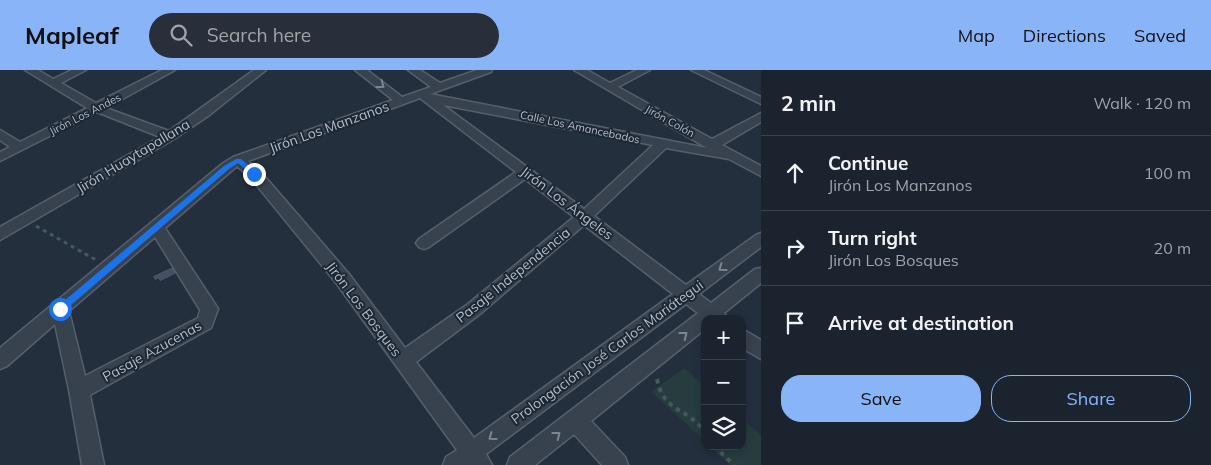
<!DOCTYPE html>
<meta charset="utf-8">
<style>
:root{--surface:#1b232e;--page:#282f3a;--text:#f1f3f6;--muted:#a0a4aa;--line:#39404a;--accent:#8ab4f8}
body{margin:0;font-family:Mulish,sans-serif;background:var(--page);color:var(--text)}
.controls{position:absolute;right:15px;bottom:15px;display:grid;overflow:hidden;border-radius:10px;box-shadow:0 2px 8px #0003}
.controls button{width:45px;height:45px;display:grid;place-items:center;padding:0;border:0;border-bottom:1px solid var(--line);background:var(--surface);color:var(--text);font:25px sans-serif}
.stop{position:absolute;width:15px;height:15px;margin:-11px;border:4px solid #1a73e8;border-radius:50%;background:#fff}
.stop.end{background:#1a73e8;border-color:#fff;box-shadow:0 1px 5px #0008}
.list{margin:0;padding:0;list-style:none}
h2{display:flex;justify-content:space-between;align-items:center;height:65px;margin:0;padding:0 20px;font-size:21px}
h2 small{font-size:16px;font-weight:400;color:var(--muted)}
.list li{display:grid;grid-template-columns:32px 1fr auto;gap:15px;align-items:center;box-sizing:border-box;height:75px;padding:0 20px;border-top:1px solid var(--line)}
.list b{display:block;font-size:19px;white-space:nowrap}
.list p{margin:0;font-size:16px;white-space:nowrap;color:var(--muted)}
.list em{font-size:16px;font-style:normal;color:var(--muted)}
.actions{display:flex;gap:10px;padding:15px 20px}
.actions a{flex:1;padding:11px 0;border:1px solid var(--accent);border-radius:20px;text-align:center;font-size:18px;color:var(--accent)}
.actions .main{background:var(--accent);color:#111}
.icon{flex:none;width:28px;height:28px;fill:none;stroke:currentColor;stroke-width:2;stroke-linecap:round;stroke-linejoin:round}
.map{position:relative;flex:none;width:761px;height:395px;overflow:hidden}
header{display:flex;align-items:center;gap:30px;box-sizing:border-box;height:70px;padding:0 25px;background:var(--accent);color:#111}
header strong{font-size:24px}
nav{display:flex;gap:28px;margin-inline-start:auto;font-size:18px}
.search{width:350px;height:45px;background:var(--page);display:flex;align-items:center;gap:12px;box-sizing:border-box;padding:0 18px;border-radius:28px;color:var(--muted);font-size:19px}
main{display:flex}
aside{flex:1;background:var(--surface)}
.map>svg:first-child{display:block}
</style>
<header>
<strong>Mapleaf</strong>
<div class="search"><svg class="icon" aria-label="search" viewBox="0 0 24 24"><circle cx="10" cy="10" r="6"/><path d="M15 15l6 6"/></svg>Search here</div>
<nav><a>Map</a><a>Directions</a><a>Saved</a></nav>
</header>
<main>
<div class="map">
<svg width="761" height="395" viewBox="0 0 761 395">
<rect width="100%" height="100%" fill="#242f3e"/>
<!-- green -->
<g fill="#263c3f">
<path d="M684,298L705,316V371L651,322Z"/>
<path d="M742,349L761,365V395H730L710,376H742Z"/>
</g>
<!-- building -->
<path fill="#455162" stroke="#1f2835" d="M178,194L182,201L160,212L158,209L155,211L152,206Z"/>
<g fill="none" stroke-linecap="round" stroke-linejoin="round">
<!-- minor casing -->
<g stroke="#565f6c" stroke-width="3">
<g id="minor">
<path d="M25,0H38L53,9L72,0H86L61,13L96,33L162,0H175L106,38L169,61L254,0H266L208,46L174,69L0,170V157L160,67L97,42L0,91V82L10,77L0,70V60L20,72L87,38Z"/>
<path d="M355,0H367L402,27L431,17L408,0H420L440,13L477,0H492L491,2L430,24L707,78L574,0H587L610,13L637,0H650L618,17L712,69L761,43V52L722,75L761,96V106L729,89L666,78L594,146L686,215L756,165L761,163V177L699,224L711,233L755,199L761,198V213L724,243L728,249H705V259L591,351L625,387L628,395H602L574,364L535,395H507L510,387L698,243L686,234L486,384L492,395H443L446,387L457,380L337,214L250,107L237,96L165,158L215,234L218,239L211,258L90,325L104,395H82L69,320L55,254L7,296L0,299V278L222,94L233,87L393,30ZM420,28L516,102L419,169L416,173L419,177L424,179L429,177L525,109L574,147L468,234L405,278L349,204L260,101L248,91ZM443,35L653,75L584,139ZM584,155L673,224L474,368L416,292L480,244ZM155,167L200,240L198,248L85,306L69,241Z"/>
<path d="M691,0H704L761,27V34Z"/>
<path d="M742,259L761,270V289L742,278Z"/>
</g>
</g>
<!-- path-far1 -->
<path stroke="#44595c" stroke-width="3" stroke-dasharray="4 4" stroke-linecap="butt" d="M36,156L96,190"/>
<!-- path -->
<g stroke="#44595c" stroke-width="4" stroke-dasharray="4.5 4.5" stroke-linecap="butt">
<path d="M657,309C664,344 689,337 705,363"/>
<path d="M714,376L734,395"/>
</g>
<!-- minor -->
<use href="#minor" fill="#38414e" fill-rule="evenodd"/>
</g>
<!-- one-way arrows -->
<defs><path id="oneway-chevron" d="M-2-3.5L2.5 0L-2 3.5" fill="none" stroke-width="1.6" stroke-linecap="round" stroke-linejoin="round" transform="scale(1.25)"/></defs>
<g stroke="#7c8592">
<use href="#oneway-chevron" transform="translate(381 15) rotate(37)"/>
<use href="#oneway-chevron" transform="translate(722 198) rotate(144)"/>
<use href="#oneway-chevron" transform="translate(684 265) rotate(-38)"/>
<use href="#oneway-chevron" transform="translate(557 365) rotate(-38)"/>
<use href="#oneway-chevron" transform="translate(492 367) rotate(144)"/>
</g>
<!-- route -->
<path fill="#1a73e8" d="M236,89H241L257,102V105H252L238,93L229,99L63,242H57V237L224,96Z"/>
<g text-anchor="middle" stroke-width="4" stroke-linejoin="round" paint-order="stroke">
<!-- far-street labels -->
<g font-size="11" fill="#b4bcc9" stroke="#1d2633">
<text transform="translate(85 44) rotate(-27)" y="4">Jirón Los Andes</text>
<text transform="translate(670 51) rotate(29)" y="4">Jirón Colón</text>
<text transform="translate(580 57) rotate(12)" y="4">Calle Los Amancebados</text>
</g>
<!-- street labels -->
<g font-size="14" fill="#b4bcc9" stroke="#1d2633">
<text transform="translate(329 57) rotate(-20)" y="5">Jirón Los Manzanos</text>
<text transform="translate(133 86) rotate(-31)" y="5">Jirón Huaytapallana</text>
<text transform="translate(567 133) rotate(37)" y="5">Jirón Los Ángeles</text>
<text transform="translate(513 205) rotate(-39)" y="5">Pasaje Independencia</text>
<text transform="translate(364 239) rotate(53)" y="5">Jirón Los Bosques</text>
<text transform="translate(152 281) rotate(-29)" y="5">Pasaje Azucenas</text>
<text transform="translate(607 282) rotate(-36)" y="5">Prolongación José Carlos Mariátegui</text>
</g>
</g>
</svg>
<div class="controls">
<button>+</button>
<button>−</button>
<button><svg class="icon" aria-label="layers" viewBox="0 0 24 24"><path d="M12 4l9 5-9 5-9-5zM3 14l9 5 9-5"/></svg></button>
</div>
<div class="stop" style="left:60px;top:239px"></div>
<div class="stop end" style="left:254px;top:104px"></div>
</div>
<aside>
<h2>2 min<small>Walk · 120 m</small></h2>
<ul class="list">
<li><svg class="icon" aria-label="ahead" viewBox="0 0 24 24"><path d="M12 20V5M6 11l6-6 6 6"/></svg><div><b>Continue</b><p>Jirón Los Manzanos</p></div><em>100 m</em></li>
<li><svg class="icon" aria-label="right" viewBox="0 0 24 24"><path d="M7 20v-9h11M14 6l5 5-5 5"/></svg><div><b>Turn right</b><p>Jirón Los Bosques</p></div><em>20 m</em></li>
<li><svg class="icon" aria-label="arrive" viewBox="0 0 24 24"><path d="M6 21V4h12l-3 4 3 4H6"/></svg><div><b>Arrive at destination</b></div></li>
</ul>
<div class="actions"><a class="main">Save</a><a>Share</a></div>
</aside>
</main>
